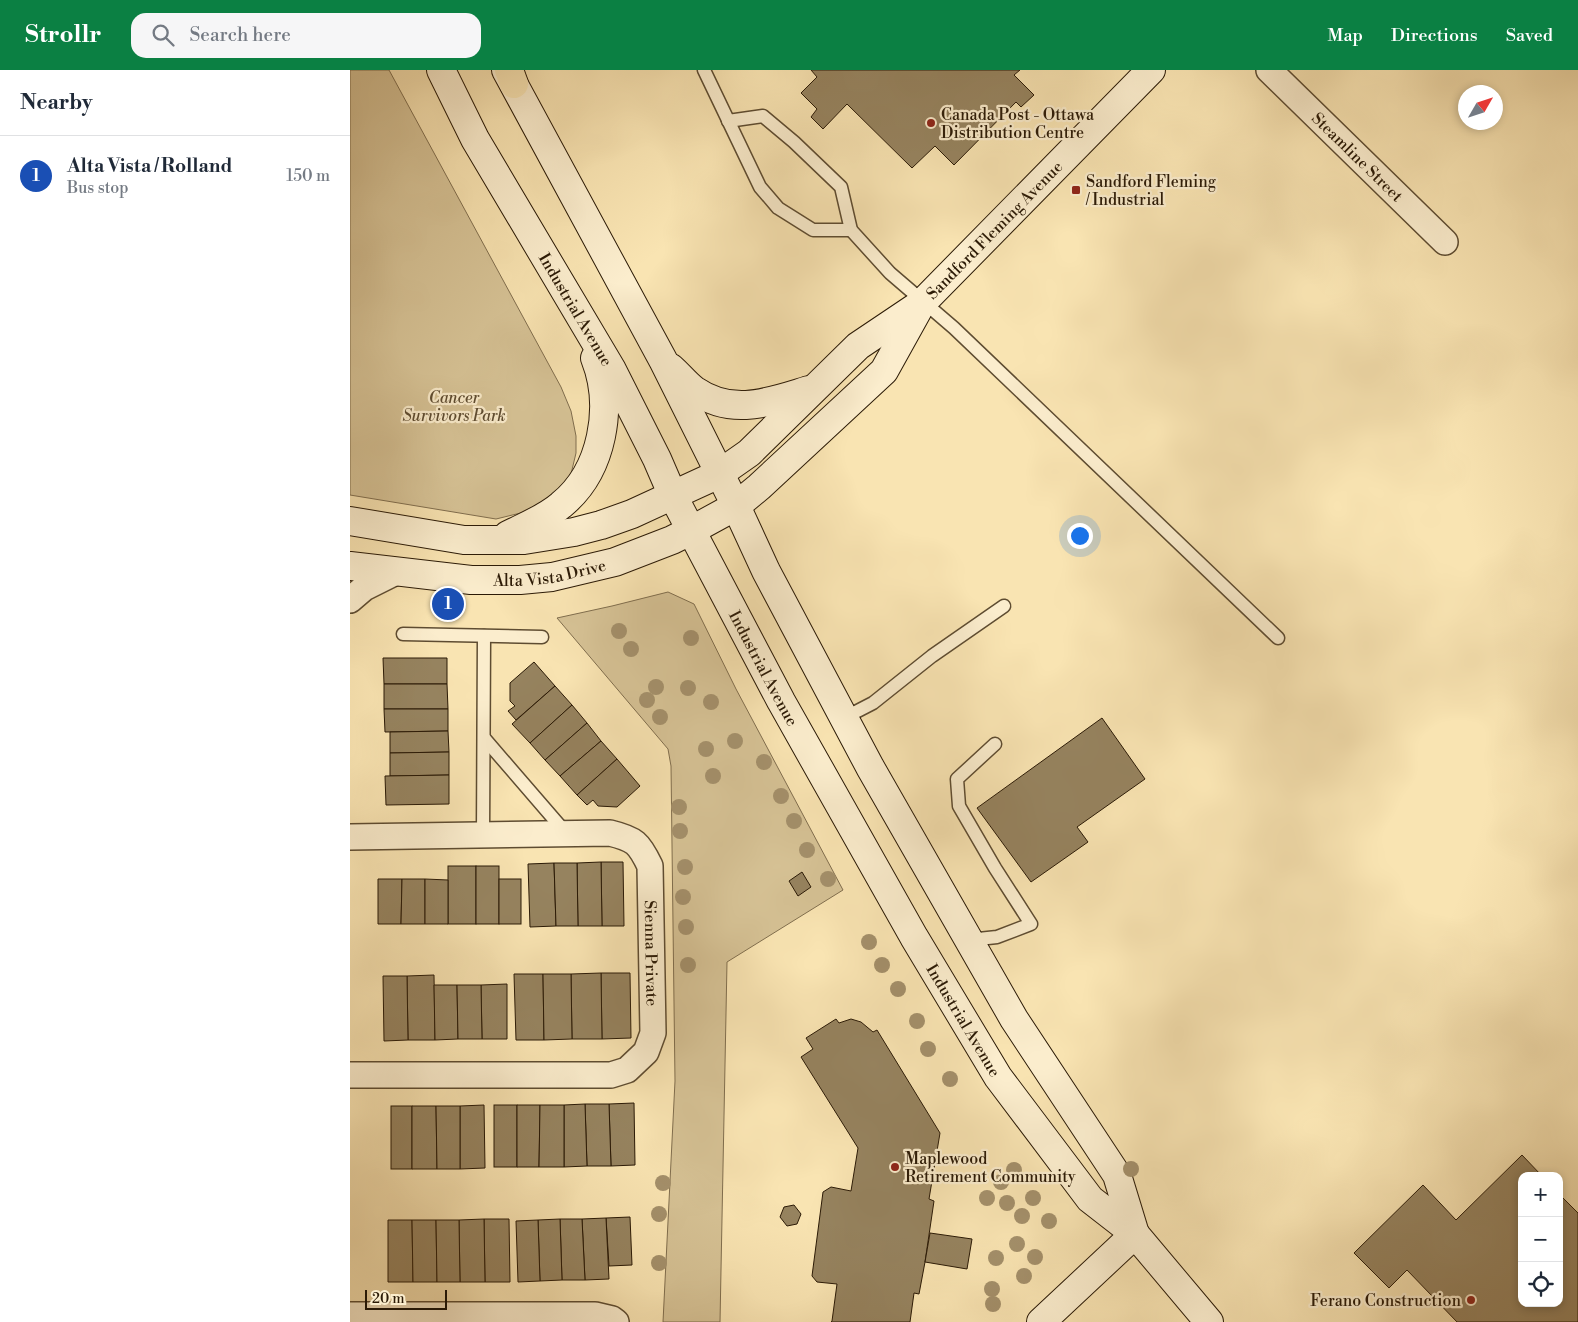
<!DOCTYPE html>
<meta charset="utf-8">
<style>
:root{--surface:#fff;--page:#f6f6f7;--text:#1f2937;--muted:#747a83;--line:#e0e1e3;--accent:#0b8043}
body{margin:0;font-family:"Libre Bodoni",serif;background:var(--page);color:var(--text)}
.controls{position:absolute;right:15px;bottom:15px;display:grid;overflow:hidden;border-radius:10px;box-shadow:0 2px 8px #0003}
.controls button{width:45px;height:45px;display:grid;place-items:center;padding:0;border:0;border-bottom:1px solid var(--line);background:var(--surface);color:var(--text);font:25px sans-serif}
.compass{position:absolute;left:1108px;top:15px;width:45px;height:45px;border-radius:50%;background:var(--surface);box-shadow:0 2px 8px #0003;rotate:51deg}
.scale{position:absolute;left:15px;bottom:12px;width:82px;box-sizing:border-box;padding-left:5px;border:2px solid #2b1a06;border-top:0;font-size:14px;line-height:18px;white-space:nowrap;color:#2b1a06;-webkit-text-stroke:4px #fbedcd;paint-order:stroke}
.you{position:absolute;left:729px;top:465px;width:18px;height:18px;margin:-12px;border:4px solid #fff;border-radius:50%;background:#1a73e8;box-shadow:0 0 0 8px #1a73e833}
.badge{display:grid;place-items:center;width:32px;height:32px;border-radius:50%;background:var(--accent);color:#fff;font-size:16px;font-weight:700}
.pin{position:absolute;translate:-50% -50%;border:2px solid #fff;box-shadow:0 1px 5px #0006}
.list{margin:0;padding:0;list-style:none}
h2{display:flex;justify-content:space-between;align-items:center;height:65px;margin:0;padding:0 20px;font-size:21px}
h2 small{font-size:16px;font-weight:400;color:var(--muted)}
.list li{display:grid;grid-template-columns:32px 1fr auto;gap:15px;align-items:center;box-sizing:border-box;height:80px;padding:0 20px;border-top:1px solid var(--line)}
.list b{display:block;font-size:19px;white-space:nowrap}
.list p{margin:0;font-size:16px;white-space:nowrap;color:var(--muted)}
.list em{font-size:16px;font-style:normal;color:var(--muted)}
.icon{flex:none;width:28px;height:28px;fill:none;stroke:currentColor;stroke-width:2;stroke-linecap:round;stroke-linejoin:round}
.map{position:relative;flex:none;width:1228px;height:1252px;overflow:hidden}
header{display:flex;align-items:center;gap:30px;box-sizing:border-box;height:70px;padding:0 25px;background:var(--accent);color:#fff}
header strong{font-size:24px}
nav{display:flex;gap:28px;margin-inline-start:auto;font-size:18px}
.search{width:350px;height:45px;background:var(--page);display:flex;align-items:center;gap:12px;box-sizing:border-box;padding:0 18px;border-radius:15px;color:var(--muted);font-size:19px}
main{display:flex}
aside{flex:1;background:var(--surface)}
.map>svg:first-child{display:block}
</style>
<header>
<strong>Strollr</strong>
<div class="search"><svg class="icon" aria-label="search" viewBox="0 0 24 24"><circle cx="10" cy="10" r="6"/><path d="M15 15l6 6"/></svg>Search here</div>
<nav><a>Map</a><a>Directions</a><a>Saved</a></nav>
</header>
<main>
<aside>
<h2>Nearby<small></small></h2>
<ul class="list">
<li><span class="badge" style="background:#1a4fb4">1</span><div><b>Alta Vista / Rolland</b><p>Bus stop</p></div><em>150 m</em></li>
</ul>
</aside>
<div class="map">
<svg width="1228" height="1252" viewBox="0 0 1228 1252">
<rect width="100%" height="100%" fill="#f9e4b2"/>
<filter id="stains"><feTurbulence type="fractalNoise" baseFrequency=".004" numOctaves="4"/><feColorMatrix values="0 0 0 0 .2 0 0 0 0 .09 0 0 0 0 .02 0 0 0 .5 -.17"/></filter>
<radialGradient id="worn" r=".72"><stop offset=".6" stop-color="#630" stop-opacity="0"/><stop offset="1" stop-color="#630" stop-opacity=".3"/></radialGradient>
<!-- green -->
<g fill="#d6c295" stroke="#806e4e">
<path d="M0,0H39L211,317L221,341L226,366V383L221,404L204,426L183,440L146,449L0,425Z"/>
<path d="M318,522L344,534L386,619L493,820L377,892L370,1252H313L325,1011L321,696L318,679L207,548L262,536Z"/>
</g>
<!-- building -->
<g fill="#96835f" stroke="#2b1a06">
<path d="M461,0H670L664,5L684,25L671,37L666,32L604,95L585,76L562,98L497,34L473,59L461,47L467,39L451,23L467,7Z"/>
<path d="M33,588H97V614H34Z"/>
<path d="M184,592L205,616L166,650L158,641L165,636L160,631V613Z"/>
<path d="M34,614H97L98,639H34Z"/>
<path d="M205,616L222,635L180,673L162,654Z"/>
<path d="M222,635L237,653L195,690L180,673Z"/>
<path d="M34,639H98V661L35,662Z"/>
<path d="M752,648L795,709L727,757L738,772L681,812L627,738Z"/>
<path d="M237,653L251,671L210,706L195,690Z"/>
<path d="M98,661L99,682L40,683V662Z"/>
<path d="M251,671L267,689L227,725L210,706Z"/>
<path d="M99,682V705L40,706V683Z"/>
<path d="M267,689L290,716L267,737L248,736L243,730L237,735L227,725Z"/>
<path d="M99,705V734L36,735L35,706Z"/>
<path d="M251,792H273L274,856H252Z"/>
<path d="M251,792L252,856H228L227,793Z"/>
<path d="M204,793L206,856L180,857L178,794Z"/>
<path d="M204,793H227L228,856H206Z"/>
<rect x="98" y="796" width="28" height="58"/>
<rect x="126" y="796" width="23" height="58"/>
<path d="M452,802L461,817L448,826L439,811Z"/>
<path d="M28,809H52L51,854H28Z"/>
<path d="M52,809H75V854H51Z"/>
<path d="M75,809L98,810V854H75Z"/>
<rect x="149" y="809" width="22" height="45"/>
<path d="M251,903H280L281,968L252,969Z"/>
<path d="M251,903L252,969H222L221,904Z"/>
<path d="M164,904H193L194,970H166Z"/>
<path d="M193,904H221L222,969L194,970Z"/>
<path d="M84,905L85,970H58L57,906Z"/>
<path d="M33,906H57L58,970L34,971Z"/>
<path d="M157,914V969H132L131,915Z"/>
<path d="M84,915H107L108,969L85,970Z"/>
<path d="M107,915H131L132,969H108Z"/>
<path d="M486,949L489,953L501,949L511,952L523,962L527,960L590,1063L579,1129L584,1131L575,1192L569,1224L564,1223L560,1252H481L482,1251L487,1214L467,1212L462,1206L473,1122L481,1117L501,1121L508,1078L451,987L463,979L456,968Z"/>
<path d="M284,1033L285,1095L261,1096L259,1034Z"/>
<path d="M235,1034H259L261,1096H237Z"/>
<path d="M235,1034L237,1096L214,1097V1035Z"/>
<path d="M134,1035L135,1098L110,1099V1036Z"/>
<rect x="144" y="1035" width="23" height="62"/>
<path d="M167,1035H190L189,1097H167Z"/>
<path d="M190,1035H214V1097H189Z"/>
<rect x="41" y="1036" width="21" height="63"/>
<path d="M62,1036H86L87,1099H62Z"/>
<path d="M86,1036H110V1099H87Z"/>
<path d="M1172,1085L1192,1106H1172V1233H1209V1124L1228,1143V1252H1107L1057,1200L1039,1218L1004,1183L1073,1115L1106,1150Z"/>
<path d="M444,1135L451,1144L447,1154L437,1156L430,1147L434,1137Z"/>
<path d="M280,1147L282,1195L259,1196L256,1148Z"/>
<path d="M256,1148L259,1209L235,1210L232,1149Z"/>
<path d="M134,1149H159L160,1212H135Z"/>
<path d="M134,1149L135,1212H110L109,1150Z"/>
<path d="M210,1149H232L235,1210H212Z"/>
<path d="M210,1149L212,1210L190,1211L188,1150Z"/>
<path d="M38,1150H62L63,1212H38Z"/>
<path d="M62,1150H86L87,1212H63Z"/>
<path d="M86,1150H109L110,1212H87Z"/>
<path d="M188,1150L190,1211L168,1212L166,1151Z"/>
<path d="M580,1163L622,1169L617,1199L575,1192Z"/>
</g>
<g fill="none" stroke-linecap="round" stroke-linejoin="round">
<!-- lane casing -->
<g stroke="#5e4c31" stroke-width="15">
<g id="lane">
<path d="M354,0L410,117L428,138L463,160H501"/>
<path d="M378,51L413,46L444,72L491,117L501,160L540,203L604,258L928,568"/>
<path d="M53,564L192,567"/>
<path d="M494,648L523,633L582,586L654,536"/>
<path d="M134,668L216,763"/>
<path d="M133,765L134,566"/>
<path d="M619,870L647,867L681,854L645,798L609,736L607,709L645,674"/>
</g>
</g>
<!-- street casing -->
<g stroke="#5e4c31" stroke-width="28">
<g id="street">
<path id="s1" d="M919,0L1095,172"/>
<path d="M0,530L14,518L46,502"/>
<path id="s2" d="M0,767L260,763C285,769 289,773 300,796L303,963L296,982L277,1000L261,1005H0"/>
<path d="M0,1245H245L262,1249L266,1252"/>
</g>
</g>
<!-- secondary casing -->
<g stroke="#2b1a06" stroke-width="30">
<g id="secondary">
<path id="s3" d="M91,0L125,69L262,300L307,389L323,426L431,631L564,867L648,1007L740,1129L785,1164L859,1252"/>
<path d="M156,0L313,290L386,436L416,501L520,697L664,949L767,1105L785,1164"/>
<path d="M321,298C329,305 336,314 344,320C383,347 419,332 459,320"/>
<path id="s4" d="M0,451L114,470H174L224,462L251,455L282,444L369,404L399,383L508,276L572,233L801,0"/>
<path d="M158,465C176,456 196,448 211,435C253,401 264,336 245,288"/>
<path id="s5" d="M0,496L121,510H170L202,507L265,492L322,470L342,460L386,436L409,417L534,301L569,238"/>
<path d="M691,1252L785,1164"/>
</g>
</g>
<!-- primary casing -->
<g stroke="#2b1a06" stroke-width="30">
<path id="primary" d="M159,0L164,14"/>
</g>
<!-- lane -->
<use href="#lane" stroke="#fbedcd" stroke-width="12"/>
<!-- street -->
<use href="#street" stroke="#fbedcd" stroke-width="25"/>
<!-- secondary -->
<use href="#secondary" stroke="#fbedcd" stroke-width="28"/>
<!-- primary -->
<use href="#primary" stroke="#f9e4b2" stroke-width="28"/>
</g>
<!-- trees -->
<g fill="#a4906b">
<circle cx="269" cy="561" r="8"/>
<circle cx="341" cy="568" r="8"/>
<circle cx="281" cy="579" r="8"/>
<circle cx="306" cy="617" r="8"/>
<circle cx="338" cy="618" r="8"/>
<circle cx="297" cy="630" r="8"/>
<circle cx="361" cy="632" r="8"/>
<circle cx="310" cy="647" r="8"/>
<circle cx="385" cy="671" r="8"/>
<circle cx="356" cy="679" r="8"/>
<circle cx="414" cy="692" r="8"/>
<circle cx="363" cy="706" r="8"/>
<circle cx="431" cy="726" r="8"/>
<circle cx="329" cy="737" r="8"/>
<circle cx="444" cy="751" r="8"/>
<circle cx="330" cy="761" r="8"/>
<circle cx="457" cy="780" r="8"/>
<circle cx="335" cy="797" r="8"/>
<circle cx="478" cy="809" r="8"/>
<circle cx="333" cy="827" r="8"/>
<circle cx="336" cy="857" r="8"/>
<circle cx="519" cy="872" r="8"/>
<circle cx="338" cy="895" r="8"/>
<circle cx="532" cy="895" r="8"/>
<circle cx="548" cy="919" r="8"/>
<circle cx="567" cy="951" r="8"/>
<circle cx="578" cy="979" r="8"/>
<circle cx="600" cy="1009" r="8"/>
<circle cx="781" cy="1099" r="8"/>
<circle cx="664" cy="1100" r="8"/>
<circle cx="651" cy="1112" r="8"/>
<circle cx="313" cy="1113" r="8"/>
<circle cx="637" cy="1128" r="8"/>
<circle cx="683" cy="1128" r="8"/>
<circle cx="657" cy="1133" r="8"/>
<circle cx="309" cy="1144" r="8"/>
<circle cx="672" cy="1146" r="8"/>
<circle cx="699" cy="1151" r="8"/>
<circle cx="667" cy="1174" r="8"/>
<circle cx="685" cy="1187" r="8"/>
<circle cx="646" cy="1188" r="8"/>
<circle cx="309" cy="1193" r="8"/>
<circle cx="674" cy="1206" r="8"/>
<circle cx="642" cy="1219" r="8"/>
<circle cx="643" cy="1234" r="8"/>
</g>
<!-- markers -->
<g fill="#8f2418" stroke="#fbedcd" stroke-width="2">
<circle cx="581" cy="53" r="5"/>
<rect x="721" y="115" width="10" height="10" rx="2.5"/>
<circle cx="545" cy="1097" r="5"/>
<circle cx="1121" cy="1230" r="5"/>
</g>
<g text-anchor="middle" stroke-width="4.5" stroke-linejoin="round" paint-order="stroke">
<!-- poi labels -->
<g font-size="16" fill="#2b1a06" stroke="#fbedcd" text-anchor="start">
<text x="591" y="50">Canada Post - Ottawa<tspan x="591" dy="18">Distribution Centre</tspan></text>
<text x="736" y="117">Sandford Fleming<tspan x="736" dy="18">/ Industrial</tspan></text>
<text x="555" y="1094">Maplewood<tspan x="555" dy="18">Retirement Community</tspan></text>
<text x="1111" y="1236" text-anchor="end">Ferano Construction</text>
</g>
<!-- street labels -->
<g font-size="16" fill="#2b1a06" stroke="#fbedcd">
<text dy="6" stroke="none"><textPath href="#s1" startOffset="124">Steamline Street</textPath></text>
<text dy="6" stroke="none"><textPath href="#s4" startOffset="752">Sandford Fleming Avenue</textPath></text>
<text dy="6" stroke="none"><textPath href="#s3" startOffset="275">Industrial Avenue</textPath></text>
<text dy="6" stroke="none"><textPath href="#s5" startOffset="201">Alta Vista Drive</textPath></text>
<text dy="6" stroke="none"><textPath href="#s3" startOffset="680">Industrial Avenue</textPath></text>
<text dy="6" stroke="none"><textPath href="#s2" startOffset="402">Sienna Private</textPath></text>
<text dy="6" stroke="none"><textPath href="#s3" startOffset="1085">Industrial Avenue</textPath></text>
</g>
<!-- park labels -->
<g font-size="16" font-style="italic" fill="#5e4c31" stroke="#fbedcd">
<text x="104" y="333">Cancer<tspan x="104" dy="18">Survivors Park</tspan></text>
</g>
</g>
<rect width="100%" height="100%" filter="url(#stains)"/>
<rect width="100%" height="100%" fill="url(#worn)"/>
</svg>
<div class="controls">
<button>+</button>
<button>−</button>
<button><svg class="icon" aria-label="locate" viewBox="0 0 24 24"><circle cx="12" cy="12" r="6"/><path d="M12 2v4M12 18v4M2 12h4M18 12h4"/></svg></button>
</div>
<svg class="compass" viewBox="-18 -18 36 36"><path d="M0-13l5 13h-10z" fill="#e53935"/><path d="M0 13l5-13h-10z" fill="#747a83"/></svg>
<div class="scale">20 m</div>
<div class="you"></div>
<div class="pin badge" style="left:98px;top:534px;background:#1a4fb4">1</div>
</div>
</main>
